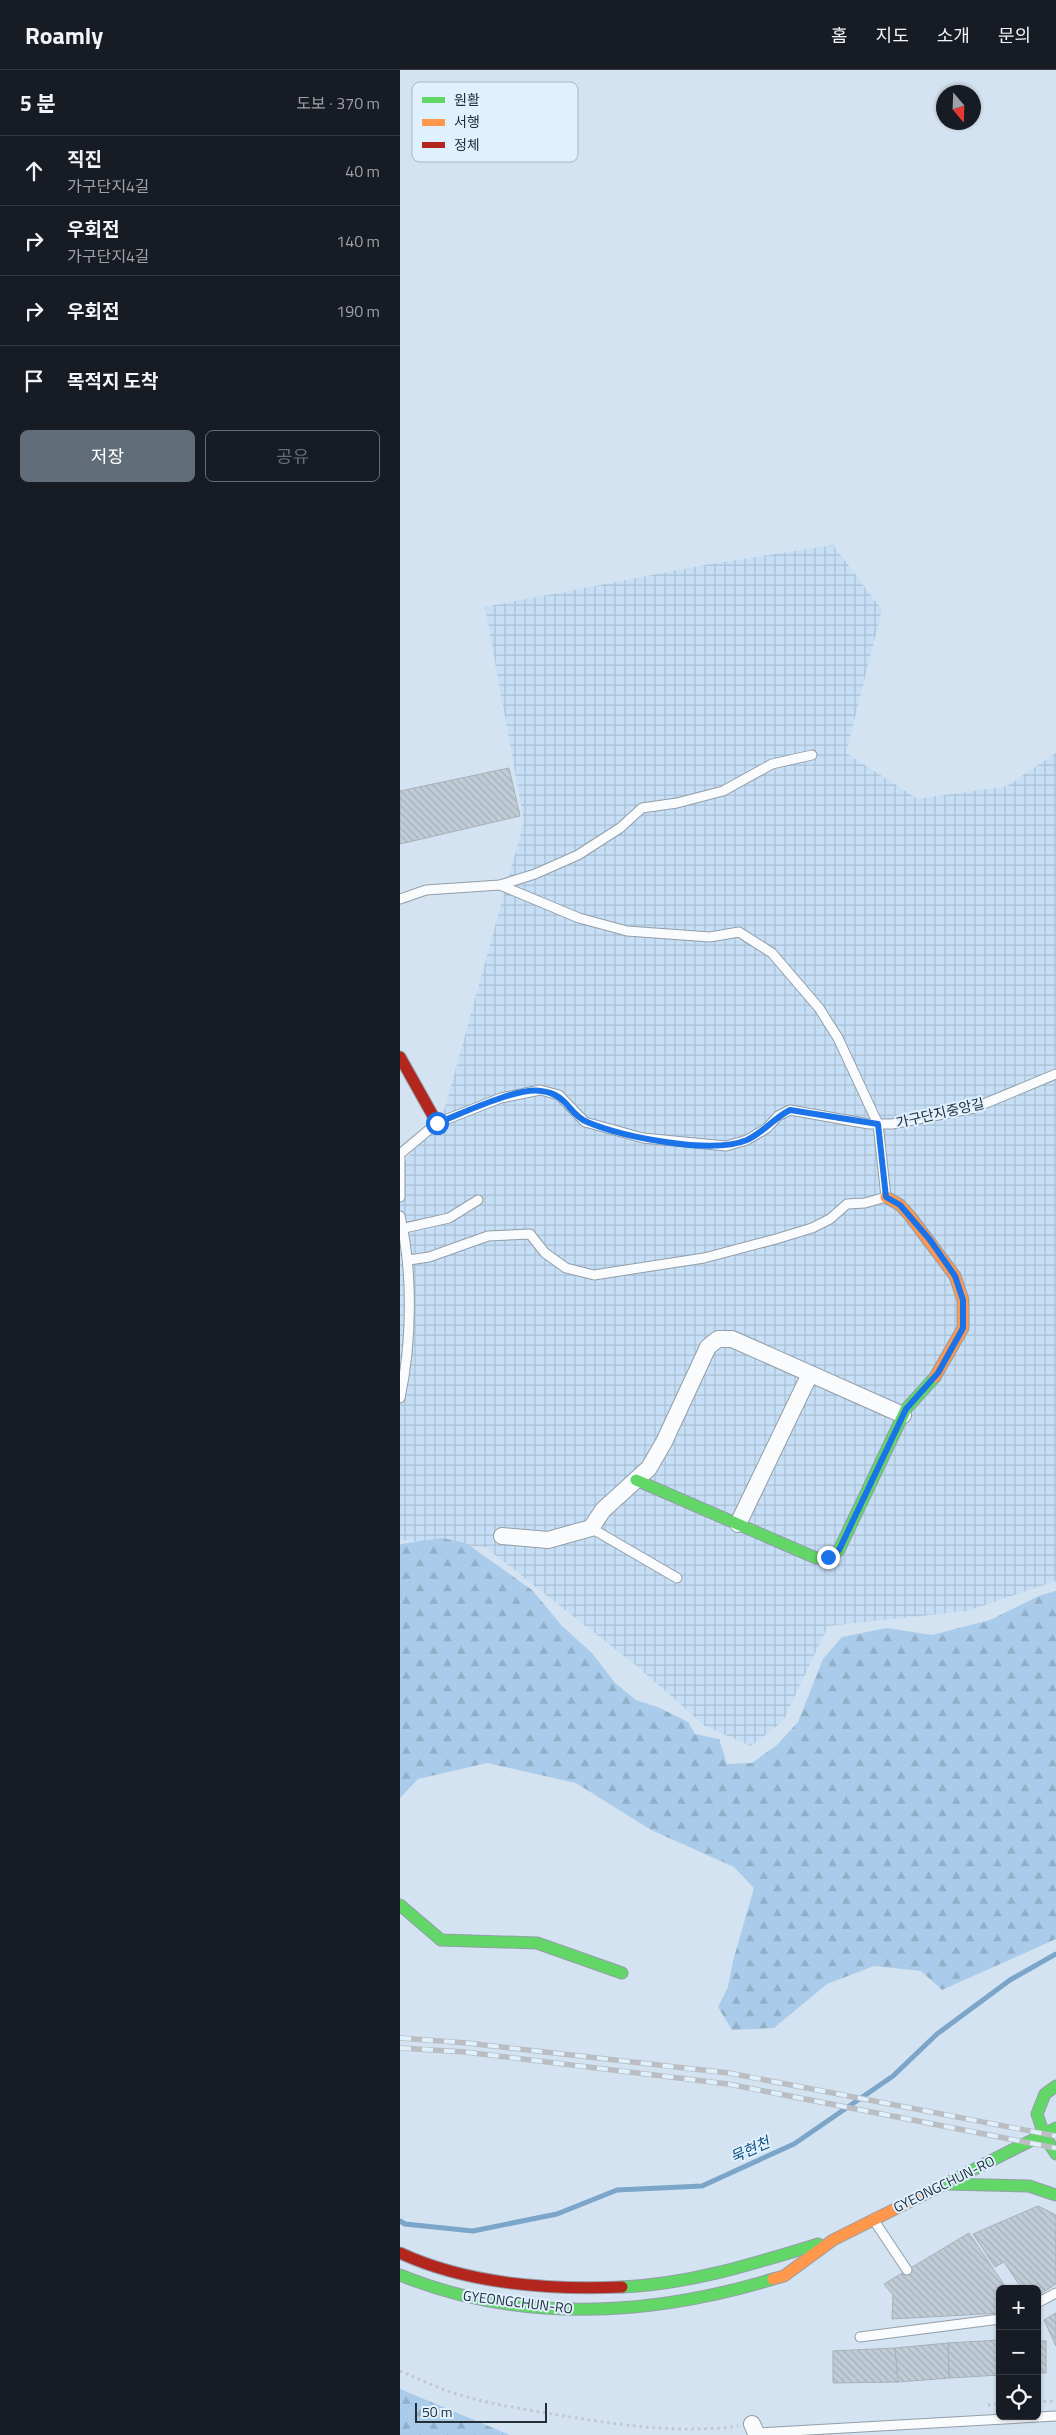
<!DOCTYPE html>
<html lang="ko">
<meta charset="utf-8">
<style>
:root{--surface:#171b24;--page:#242831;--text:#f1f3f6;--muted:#9ea1a6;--line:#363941;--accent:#616d78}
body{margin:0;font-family:"Titillium Web","Noto Sans KR",sans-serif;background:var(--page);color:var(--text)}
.controls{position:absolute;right:15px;bottom:15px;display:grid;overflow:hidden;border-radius:8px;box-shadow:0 1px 4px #0004}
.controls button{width:45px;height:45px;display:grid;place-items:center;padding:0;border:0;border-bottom:1px solid var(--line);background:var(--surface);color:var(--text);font:25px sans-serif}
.compass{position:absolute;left:536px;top:15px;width:45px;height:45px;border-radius:50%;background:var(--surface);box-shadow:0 1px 4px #0004;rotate:161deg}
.scale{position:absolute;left:15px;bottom:12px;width:132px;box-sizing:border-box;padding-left:5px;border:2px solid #232e37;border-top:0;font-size:14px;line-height:18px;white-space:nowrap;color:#232e37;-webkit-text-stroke:4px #dff0ff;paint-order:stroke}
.stop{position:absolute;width:15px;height:15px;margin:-11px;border:4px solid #1a73e8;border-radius:50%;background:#fff}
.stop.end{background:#1a73e8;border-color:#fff;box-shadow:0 1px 5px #0008}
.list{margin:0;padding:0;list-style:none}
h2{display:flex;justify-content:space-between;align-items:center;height:65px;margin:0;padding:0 20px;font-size:21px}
h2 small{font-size:16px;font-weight:400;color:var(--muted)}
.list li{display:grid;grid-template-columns:32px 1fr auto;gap:15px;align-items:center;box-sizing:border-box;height:70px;padding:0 20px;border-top:1px solid var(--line)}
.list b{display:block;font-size:19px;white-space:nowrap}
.list p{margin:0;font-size:16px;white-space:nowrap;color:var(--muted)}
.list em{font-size:16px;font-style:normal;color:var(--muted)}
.actions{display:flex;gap:10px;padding:15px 20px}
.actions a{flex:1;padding:11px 0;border:1px solid var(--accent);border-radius:8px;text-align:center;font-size:18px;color:var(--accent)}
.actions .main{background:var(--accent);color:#fff}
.icon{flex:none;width:28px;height:28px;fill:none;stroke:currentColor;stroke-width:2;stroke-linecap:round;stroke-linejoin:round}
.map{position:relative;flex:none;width:656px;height:2365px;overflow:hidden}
header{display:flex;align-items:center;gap:30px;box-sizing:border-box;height:70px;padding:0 25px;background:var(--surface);border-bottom:1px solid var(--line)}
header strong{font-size:24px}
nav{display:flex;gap:28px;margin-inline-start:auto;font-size:18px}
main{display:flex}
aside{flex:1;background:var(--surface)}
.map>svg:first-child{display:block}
</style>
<header>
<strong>Roamly</strong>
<nav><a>홈</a><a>지도</a><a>소개</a><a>문의</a></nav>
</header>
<main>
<aside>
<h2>5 분<small>도보 · 370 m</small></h2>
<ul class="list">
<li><svg class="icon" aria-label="ahead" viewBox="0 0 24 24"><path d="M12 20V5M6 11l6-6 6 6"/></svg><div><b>직진</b><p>가구단지4길</p></div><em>40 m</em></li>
<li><svg class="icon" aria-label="right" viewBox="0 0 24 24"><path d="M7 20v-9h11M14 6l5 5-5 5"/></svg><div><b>우회전</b><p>가구단지4길</p></div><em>140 m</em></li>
<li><svg class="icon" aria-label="right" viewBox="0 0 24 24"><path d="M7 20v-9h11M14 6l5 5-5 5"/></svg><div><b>우회전</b></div><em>190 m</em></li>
<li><svg class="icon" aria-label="arrive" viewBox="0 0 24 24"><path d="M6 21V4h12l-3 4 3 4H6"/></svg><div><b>목적지 도착</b></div></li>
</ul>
<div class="actions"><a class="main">저장</a><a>공유</a></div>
</aside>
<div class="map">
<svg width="656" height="2365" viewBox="0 0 656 2365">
<defs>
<pattern id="industrial-grid" width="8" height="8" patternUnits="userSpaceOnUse" patternTransform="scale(1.25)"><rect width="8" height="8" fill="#c6dff6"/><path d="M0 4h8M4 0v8" fill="none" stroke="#aac0d4"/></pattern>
<pattern id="forest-firs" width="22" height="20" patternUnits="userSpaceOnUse" patternTransform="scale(1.25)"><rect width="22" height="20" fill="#aacbe9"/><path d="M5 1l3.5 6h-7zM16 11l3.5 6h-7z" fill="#92afc8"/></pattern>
<pattern id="building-back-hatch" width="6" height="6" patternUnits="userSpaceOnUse" patternTransform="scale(1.25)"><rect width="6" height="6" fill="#c0ccd6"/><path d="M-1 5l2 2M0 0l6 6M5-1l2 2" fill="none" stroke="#a5b0b8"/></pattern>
</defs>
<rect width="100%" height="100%" fill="#d4e3f1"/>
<!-- industrial -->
<path fill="url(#industrial-grid)" d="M433,475L482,540L446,683L518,729L607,716L656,683V1511L567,1541L428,1556L383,1651L351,1676L305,1656L238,1597L85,1477L0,1470V1098L45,1038L124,751L85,537L310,494Z"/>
<!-- forest -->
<g fill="url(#forest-firs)">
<path d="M42,1468L66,1473L132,1520L162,1556L192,1583L215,1613L236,1630L260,1638L288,1652L295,1664L319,1669L327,1694L352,1693L377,1675L398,1652L423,1589L442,1567L487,1558L532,1565L590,1550L641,1525L656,1521V1869L542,1920L521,1901L474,1896L427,1914L374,1958L332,1960L318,1937L328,1917L333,1891L354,1818L334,1797L251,1760L176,1713L87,1693L18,1709L0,1728V1474Z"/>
<path d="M0,2319L110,2365H0Z"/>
</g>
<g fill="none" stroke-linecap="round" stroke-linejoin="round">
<!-- stream -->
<path stroke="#7ba5c9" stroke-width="5" d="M0,2151L5,2154L73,2161L157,2144L217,2120L302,2116L394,2074L493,2006L537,1964L610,1910L656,1884"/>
</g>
<!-- building -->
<g fill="url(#building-back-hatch)" stroke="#a5b1bb">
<path d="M109,698L120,746L0,774V721Z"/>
<path d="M638,2136L656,2145V2214L637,2226V2219H622L604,2192L595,2197L573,2164Z"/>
<path d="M569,2163L607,2219H600V2243L492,2249L493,2225L484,2214Z"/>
<path d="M656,2243V2276L644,2250Z"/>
<path d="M600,2270V2305L549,2308L548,2273Z"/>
<rect x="637" y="2271" width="9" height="32"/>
<path d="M548,2273L549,2308L498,2312L495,2278Z"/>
<path d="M495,2278L498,2312L433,2313V2281Z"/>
</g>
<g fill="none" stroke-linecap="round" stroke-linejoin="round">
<!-- lane casing -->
<g stroke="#939ea8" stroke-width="11">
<g id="lane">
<path d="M0,829L26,820L100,815L135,804L178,785L220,758L242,738L277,733L323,721L372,694L412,685"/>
<path d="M0,1084L37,1053L101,1028L140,1020L159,1025L185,1052L243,1068L326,1076L347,1070L367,1058L378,1046L390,1040L469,1054H492L574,1038L656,1004"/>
<path d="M0,1088V1127"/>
<path d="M0,1146C13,1201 12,1272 0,1328"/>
<path d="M0,1159L49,1148L78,1130"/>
<path d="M9,1190L29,1187L88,1166L130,1164L145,1183L166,1198L194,1205L304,1188L376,1169L412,1158L430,1149L447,1134L465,1133L486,1127L478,1054L438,968L419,938L372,883L339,862L310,867L227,861L179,848L100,815"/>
<path d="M191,1458L277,1508"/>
<path d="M473,2149L507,2200"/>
<path d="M637,2233L656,2223"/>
<path d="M460,2267L600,2249"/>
<path d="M356,2363L656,2346"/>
</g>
</g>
<!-- street casing -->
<g stroke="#939ea8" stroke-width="18">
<g id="street">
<path d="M338,1454L410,1304"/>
<path d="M102,1466L148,1470L191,1458L203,1440L249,1398L264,1372L308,1277L318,1269H332L503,1345"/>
<path d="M352,2354L357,2365"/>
</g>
</g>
<!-- fast casing -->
<g stroke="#939ea8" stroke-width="13">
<g id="fast">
<path d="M236,1410L416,1488L428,1487L439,1480L506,1339L535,1307"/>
<path d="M0,1835L41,1870L137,1873L222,1903"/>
<path d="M656,2016L645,2024L637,2044L644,2065L656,2084"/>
<path d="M547,2114L629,2116L656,2125"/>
<path d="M527,2123L656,2058"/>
<path d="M0,2205C120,2254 251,2246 373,2209"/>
<path d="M222,2217C290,2214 353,2194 418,2174"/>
</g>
</g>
<!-- slow casing -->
<g stroke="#939ea8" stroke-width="13">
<g id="slow">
<path d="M486,1127L500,1135L510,1146L555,1206L563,1230V1258L535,1307"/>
<path d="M373,2209L384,2206L433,2170L527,2123"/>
</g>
</g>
<!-- jam casing -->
<g stroke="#939ea8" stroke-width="13">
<g id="jam">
<path d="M0,987L37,1053"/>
<path d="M0,2183C67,2214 149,2220 222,2217"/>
</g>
</g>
<!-- path -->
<g stroke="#c1c7cc" stroke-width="3" stroke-dasharray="2.5 4" stroke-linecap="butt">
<path d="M0,2301C19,2309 39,2319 60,2325C93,2335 129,2340 164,2346C220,2355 281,2364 338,2356"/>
<path d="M637,2332L656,2331"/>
<path d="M588,2335L600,2334"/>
</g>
<!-- lane -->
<use href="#lane" stroke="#f9fbfd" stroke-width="9"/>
<!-- street -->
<use href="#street" stroke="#f9fbfd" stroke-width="16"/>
<!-- fast -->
<use href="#fast" stroke="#63d668" stroke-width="11"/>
<!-- slow -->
<use href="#slow" stroke="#ff974d" stroke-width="11"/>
<!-- jam -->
<use href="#jam" stroke="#b3261e" stroke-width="11"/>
<!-- rail casing -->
<g stroke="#babec2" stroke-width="5.5">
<g id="rail">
<path d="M0,1968L67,1973L329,2003L656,2066"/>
<path d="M0,1978L65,1982L328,2014L656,2078"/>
</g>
</g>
<!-- rail -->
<use href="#rail" stroke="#dff0ff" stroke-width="4" stroke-dasharray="11" stroke-linecap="butt"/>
</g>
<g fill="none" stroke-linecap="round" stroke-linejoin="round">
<!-- route -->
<path stroke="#1a73e8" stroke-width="6" d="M37,1053C61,1044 117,1017 141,1021C168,1024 168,1044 187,1052C223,1067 311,1085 347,1070C364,1062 374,1048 390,1040L478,1054L486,1127L500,1135L530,1170L555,1206L563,1230V1258L538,1303L506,1339L439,1480L428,1487"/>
</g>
<g text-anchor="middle" stroke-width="4" stroke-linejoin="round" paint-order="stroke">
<!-- street labels -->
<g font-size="14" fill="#232e37" stroke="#dff0ff">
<text transform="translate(540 1043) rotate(-13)" y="5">가구단지중앙길</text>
<text transform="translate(544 2114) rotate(-26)" y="5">GYEONGCHUN-RO</text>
<text transform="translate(118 2232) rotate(7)" y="5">GYEONGCHUN-RO</text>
</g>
<!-- water labels -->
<g font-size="15" font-style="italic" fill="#13527e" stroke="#dff0ff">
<text transform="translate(350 2080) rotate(-24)" y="5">묵현천</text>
</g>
</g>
<!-- legend -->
<rect x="12" y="12" width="166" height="80" rx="8" fill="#dff0ff" stroke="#a7b6c3" stroke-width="1"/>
<rect x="22" y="27" width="23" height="6" fill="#63d668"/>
<rect x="22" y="49" width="23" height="7" fill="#ff974d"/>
<rect x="22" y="72" width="23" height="6" fill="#b3261e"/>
<g font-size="14" fill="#232e37">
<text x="54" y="35">원활</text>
<text x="54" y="57">서행</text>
<text x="54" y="80">정체</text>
</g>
</svg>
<div class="controls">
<button>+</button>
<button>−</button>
<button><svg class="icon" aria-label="locate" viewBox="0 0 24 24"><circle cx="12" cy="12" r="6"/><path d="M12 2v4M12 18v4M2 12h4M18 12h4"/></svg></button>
</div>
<svg class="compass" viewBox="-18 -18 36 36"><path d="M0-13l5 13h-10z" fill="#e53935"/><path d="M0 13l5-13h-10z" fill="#9ea1a6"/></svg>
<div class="scale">50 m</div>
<div class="stop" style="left:37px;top:1053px"></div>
<div class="stop end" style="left:428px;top:1487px"></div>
</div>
</main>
